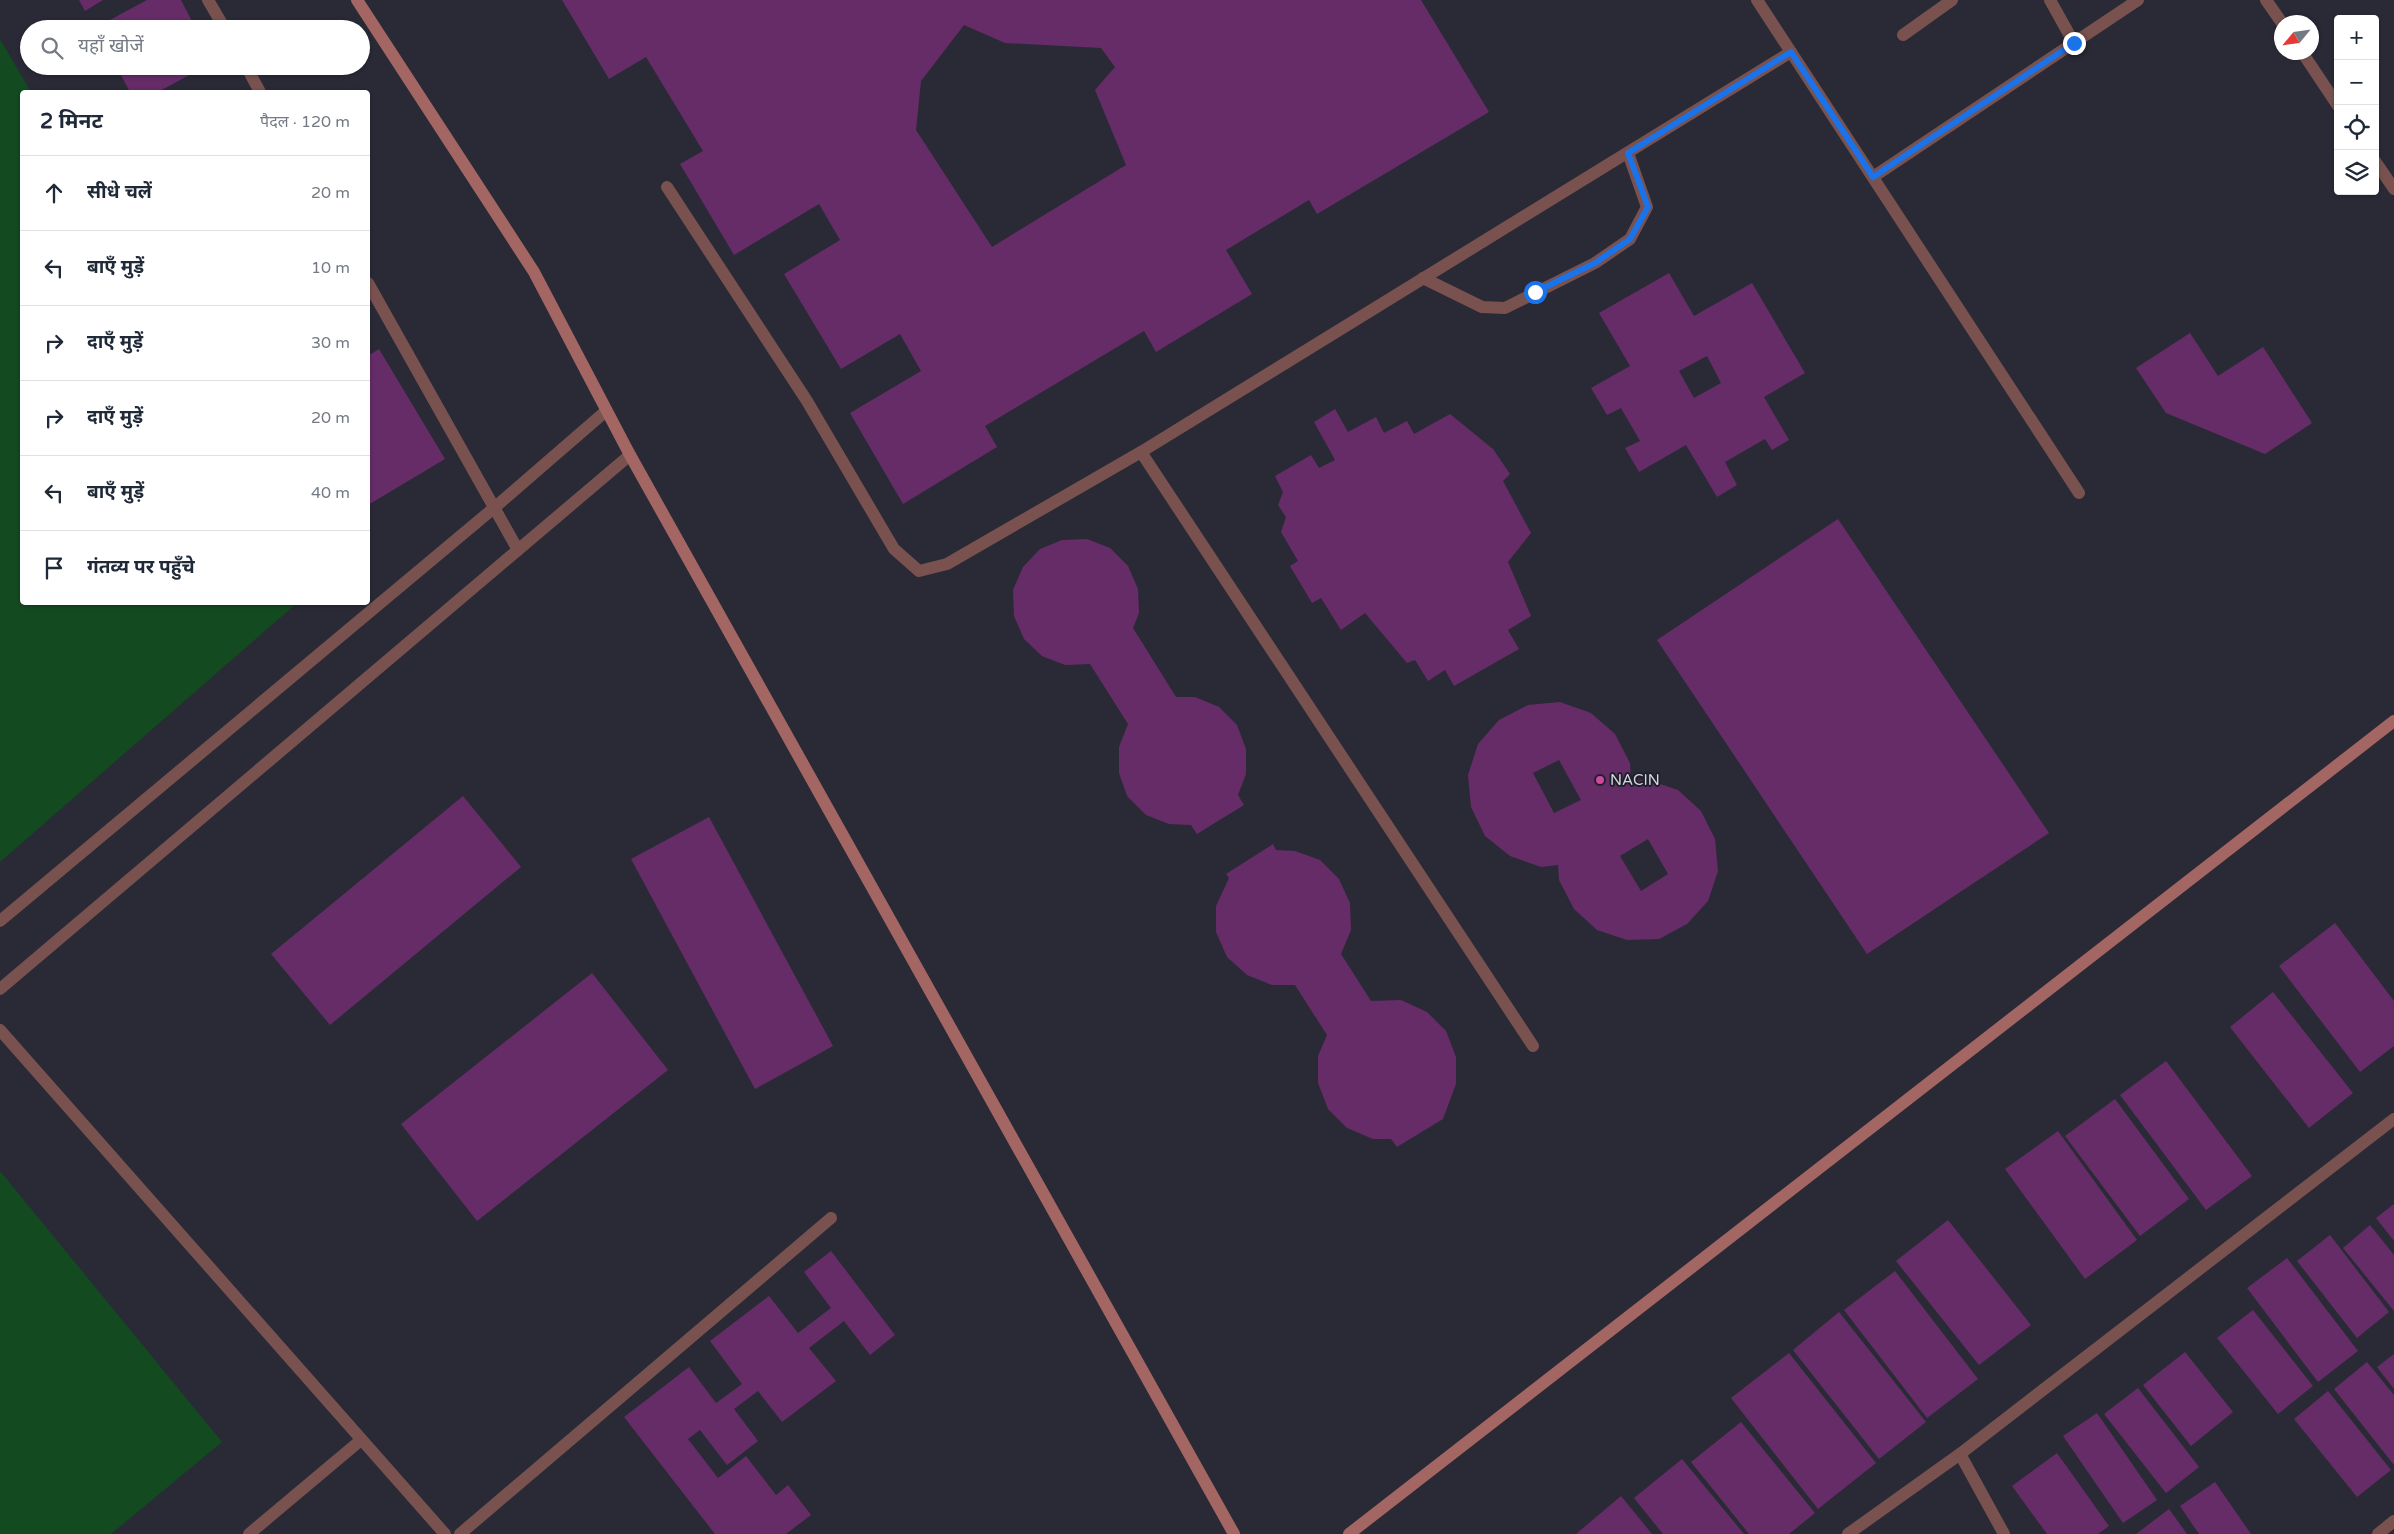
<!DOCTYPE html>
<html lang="hi">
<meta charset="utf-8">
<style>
:root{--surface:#fff;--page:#f2f2f3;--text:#1f2937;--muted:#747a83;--line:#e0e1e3}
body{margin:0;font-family:"Varela Round","Noto Sans Devanagari",sans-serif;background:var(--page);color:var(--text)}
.controls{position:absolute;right:15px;top:15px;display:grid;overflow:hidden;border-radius:5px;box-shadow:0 1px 4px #0004}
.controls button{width:45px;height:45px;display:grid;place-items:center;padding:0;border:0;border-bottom:1px solid var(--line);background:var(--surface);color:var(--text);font:25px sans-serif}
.compass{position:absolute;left:2274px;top:15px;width:45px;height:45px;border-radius:50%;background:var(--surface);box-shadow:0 1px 4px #0004;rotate:241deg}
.stop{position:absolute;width:15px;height:15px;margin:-11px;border:4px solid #1a73e8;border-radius:50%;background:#fff}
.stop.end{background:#1a73e8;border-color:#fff;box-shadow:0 1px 5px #0008}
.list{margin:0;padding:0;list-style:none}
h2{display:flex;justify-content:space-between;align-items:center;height:65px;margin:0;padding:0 20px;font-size:21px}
h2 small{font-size:16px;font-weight:400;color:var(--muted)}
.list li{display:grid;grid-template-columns:32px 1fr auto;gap:15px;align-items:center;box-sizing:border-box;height:75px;padding:0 20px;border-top:1px solid var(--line)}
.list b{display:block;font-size:19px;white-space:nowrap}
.list em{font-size:16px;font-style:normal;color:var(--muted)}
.icon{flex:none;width:28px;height:28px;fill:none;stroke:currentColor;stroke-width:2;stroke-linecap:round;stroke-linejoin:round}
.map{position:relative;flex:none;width:2394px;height:1534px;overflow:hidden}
.search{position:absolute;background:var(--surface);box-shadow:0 1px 4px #0004;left:20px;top:20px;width:350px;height:55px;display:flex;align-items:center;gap:12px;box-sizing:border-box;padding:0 18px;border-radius:28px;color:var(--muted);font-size:19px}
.panel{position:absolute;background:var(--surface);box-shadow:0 1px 4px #0004;left:20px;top:90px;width:350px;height:515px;border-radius:5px}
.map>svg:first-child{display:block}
</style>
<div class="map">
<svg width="2394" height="1534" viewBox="0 0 2394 1534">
<rect width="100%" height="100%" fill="#292a36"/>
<!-- green -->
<g fill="#134a20">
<path d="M0,39L31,92H22V602L297,603L0,862Z"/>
<path d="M0,1171L222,1442L111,1534H0Z"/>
</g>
<!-- building -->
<g fill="#662c68" fill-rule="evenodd">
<path d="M79,0H103L85,11Z"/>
<path d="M147,0H181L196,29H93Z"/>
<path d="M562,0H1421L1489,112L1317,214L1309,200L1226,250L1252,294L1156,352L1144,331L985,426L997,447L903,504L850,413L921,371L900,334L841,369L784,274L840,240L819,204L734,255L680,164L703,151L646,57L609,79ZM964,25L1005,43L1101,48L1115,67L1095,90L1126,165L992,247L916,130L921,81Z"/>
<path d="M116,66H206L158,92H130Z"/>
<path d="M1669,273L1694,316L1752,283L1805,373L1764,397L1789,440L1772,450L1765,439L1725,462L1737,485L1717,497L1686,445L1639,472L1625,448L1640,441L1621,408L1607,415L1591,388L1630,366L1599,313ZM1707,356L1721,383L1694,398L1679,371Z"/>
<path d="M2190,333L2218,376L2263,347L2312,423L2265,454L2166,413L2136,368Z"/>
<path d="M379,349L445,459L368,505V356Z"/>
<path d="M1335,409L1348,432L1376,417L1384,433L1407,421L1414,434L1450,414L1493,449L1510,474L1503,481L1531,533L1508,562L1531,616L1508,630L1519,649L1454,686L1445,670L1428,681L1415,660L1407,663L1365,613L1341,630L1321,598L1312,603L1290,566L1298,561L1281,532L1286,517L1278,505L1283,492L1275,476L1311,455L1319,468L1335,460L1314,422Z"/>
<path d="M1838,519L2049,833L1867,954L1657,640Z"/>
<path d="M1087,539L1110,548L1128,566L1138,589L1139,613L1133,628L1176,697H1195L1219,707L1237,725L1246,749V774L1238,795L1244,805L1197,834L1191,825L1169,824L1146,815L1127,796L1119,773V747L1128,724L1090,664L1065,665L1042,656L1024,639L1014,616L1013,590L1023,567L1040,549L1062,540Z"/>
<path d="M1560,702L1591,713L1615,734L1630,763L1631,781L1648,780L1678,790L1701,811L1715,839L1718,871L1708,901L1687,924L1659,939L1627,940L1597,930L1574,909L1559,880L1558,865L1541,867L1510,856L1485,836L1471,807L1468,775L1478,744L1499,720L1528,705ZM1559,760L1581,800L1554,813L1533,773ZM1648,839L1668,874L1641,891L1620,856Z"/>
<path d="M463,796L521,867L330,1025L271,954Z"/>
<path d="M709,817L833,1046L755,1089L631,859Z"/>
<path d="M1273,844L1276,850L1295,851L1320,860L1339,879L1350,903L1351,930L1341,954L1371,1001L1401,1000L1427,1012L1446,1031L1456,1057V1084L1443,1119L1397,1147L1391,1139H1373L1347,1128L1328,1109L1318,1083V1056L1327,1035L1295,985H1272L1247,975L1227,957L1216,932V906L1229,878L1226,874Z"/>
<path d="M2335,923L2394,1001V1046L2360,1072L2279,966Z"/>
<path d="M592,973L668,1070L477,1221L401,1124Z"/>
<path d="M2273,992L2353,1093L2309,1128L2230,1027Z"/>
<path d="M2166,1061L2252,1176L2206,1210L2120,1095Z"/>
<path d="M2115,1099L2189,1199L2140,1236L2065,1136Z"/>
<path d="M2058,1131L2137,1240L2085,1279L2005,1169Z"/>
<path d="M2394,1204V1241L2376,1218Z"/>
<path d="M1948,1220L2031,1325L1979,1365L1896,1261Z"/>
<path d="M2370,1225L2394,1255V1311L2343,1248Z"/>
<path d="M2330,1235L2389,1312L2357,1338L2297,1261Z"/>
<path d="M831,1251L895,1335L870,1355L844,1321L809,1348L836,1381L782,1422L758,1391L734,1409L758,1441L727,1465L700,1430L688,1439L718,1478L746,1456L776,1495L788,1485L811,1515L786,1534H715L624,1417L689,1367L716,1403L742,1384L710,1341L769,1296L798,1333L831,1308L804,1272Z"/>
<path d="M2287,1258L2358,1351L2318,1382L2247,1288Z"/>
<path d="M1895,1271L1978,1379L1927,1418L1844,1310Z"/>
<path d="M2253,1310L2313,1386L2278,1414L2217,1338Z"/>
<path d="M1839,1312L1926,1422L1879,1459L1793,1350Z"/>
<path d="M2185,1352L2233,1412L2191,1446L2143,1385Z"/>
<path d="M1789,1353L1876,1463L1818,1509L1731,1398Z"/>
<path d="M2394,1354V1389L2377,1367Z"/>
<path d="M2367,1362L2394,1395V1465L2334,1389Z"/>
<path d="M2138,1388L2199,1467L2166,1493L2104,1414Z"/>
<path d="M2328,1391L2391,1470L2357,1497L2294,1419Z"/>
<path d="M2097,1413L2157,1500L2123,1523L2063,1436Z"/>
<path d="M1741,1422L1815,1513L1789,1534H1749L1691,1462Z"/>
<path d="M2057,1453L2109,1526L2098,1534H2047L2012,1486Z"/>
<path d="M1682,1459L1744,1534H1663L1634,1498Z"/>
<path d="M2215,1482L2251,1534H2199L2180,1506Z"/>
<path d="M1621,1496L1652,1534H1576Z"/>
<path d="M2169,1509L2187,1534H2136Z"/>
</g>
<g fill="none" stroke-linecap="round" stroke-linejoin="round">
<!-- lane -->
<g stroke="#79524f" stroke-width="12">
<path d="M1757,0L2079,493"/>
<path d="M2050,0L2074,43"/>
<path d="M2266,0L2282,23"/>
<path d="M1903,35L1952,0"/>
<path d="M2302,52L2338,106"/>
<path d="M2375,161L2394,189"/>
<path d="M1873,177L2138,0"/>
<path d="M667,187L807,401L894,549L919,571L947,564L1141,452L1791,52"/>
<path d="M1423,278L1482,307L1505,308L1595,263L1630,239L1647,207L1628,153"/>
<path d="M1141,452L1533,1046"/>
</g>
<!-- street -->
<g stroke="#79524f" stroke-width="12">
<path d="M208,0L225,29"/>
<path d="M246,66L260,92"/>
<path d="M368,283L518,550"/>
<path d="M0,921L494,508L606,411"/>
<path d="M0,989L630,455"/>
<path d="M0,1030L445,1534"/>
<path d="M1960,1454L2004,1534"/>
<path d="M249,1534L361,1440"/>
<path d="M460,1534L831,1218"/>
<path d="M1848,1534L1960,1454L2394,1119"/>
<path d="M2378,1534L2394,1521"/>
</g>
<!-- secondary -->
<g stroke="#a36663" stroke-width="12">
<path d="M357,0L534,272L630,455L1234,1534"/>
<path d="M1349,1534L2394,721"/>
</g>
</g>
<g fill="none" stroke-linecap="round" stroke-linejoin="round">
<!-- route -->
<path stroke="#1a73e8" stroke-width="6" d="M1535,292L1595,263L1630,239L1648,207L1628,153L1791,52L1873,177L2074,43"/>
</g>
<!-- markers -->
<circle fill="#d1479c" stroke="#1f202c" stroke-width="2" cx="1600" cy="780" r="5"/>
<g text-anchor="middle" stroke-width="4" stroke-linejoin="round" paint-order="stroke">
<!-- poi labels -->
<g font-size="15" fill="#d5d6de" stroke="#1f202c" text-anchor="start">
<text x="1610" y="785">NACIN</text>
</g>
</g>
</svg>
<div class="controls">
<button>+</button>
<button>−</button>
<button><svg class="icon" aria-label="locate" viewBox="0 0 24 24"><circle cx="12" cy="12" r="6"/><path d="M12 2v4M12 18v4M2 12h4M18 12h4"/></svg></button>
<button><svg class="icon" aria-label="layers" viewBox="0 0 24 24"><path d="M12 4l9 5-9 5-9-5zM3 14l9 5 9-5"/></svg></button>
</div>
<svg class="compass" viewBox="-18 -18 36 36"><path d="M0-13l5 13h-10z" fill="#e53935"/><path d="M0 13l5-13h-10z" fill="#747a83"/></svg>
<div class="stop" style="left:1535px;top:292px"></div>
<div class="stop end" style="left:2074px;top:43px"></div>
<div class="search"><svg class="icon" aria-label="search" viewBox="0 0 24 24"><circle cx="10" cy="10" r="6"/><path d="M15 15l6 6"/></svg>यहाँ खोजें</div>
<section class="panel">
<h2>2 मिनट<small>पैदल · 120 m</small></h2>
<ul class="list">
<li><svg class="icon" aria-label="ahead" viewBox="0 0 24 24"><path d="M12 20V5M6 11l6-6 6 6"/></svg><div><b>सीधे चलें</b></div><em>20 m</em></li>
<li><svg class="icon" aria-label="left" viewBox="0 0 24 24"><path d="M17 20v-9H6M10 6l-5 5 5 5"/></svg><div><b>बाएँ मुड़ें</b></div><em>10 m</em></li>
<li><svg class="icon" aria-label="right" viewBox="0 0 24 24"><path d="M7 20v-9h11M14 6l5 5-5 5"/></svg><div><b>दाएँ मुड़ें</b></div><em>30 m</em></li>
<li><svg class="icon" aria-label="right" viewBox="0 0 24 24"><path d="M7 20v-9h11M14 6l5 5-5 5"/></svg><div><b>दाएँ मुड़ें</b></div><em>20 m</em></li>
<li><svg class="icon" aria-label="left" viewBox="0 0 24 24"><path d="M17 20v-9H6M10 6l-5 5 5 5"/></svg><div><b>बाएँ मुड़ें</b></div><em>40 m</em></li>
<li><svg class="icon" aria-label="arrive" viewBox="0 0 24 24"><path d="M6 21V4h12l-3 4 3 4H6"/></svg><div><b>गंतव्य पर पहुँचे</b></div></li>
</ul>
</section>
</div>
